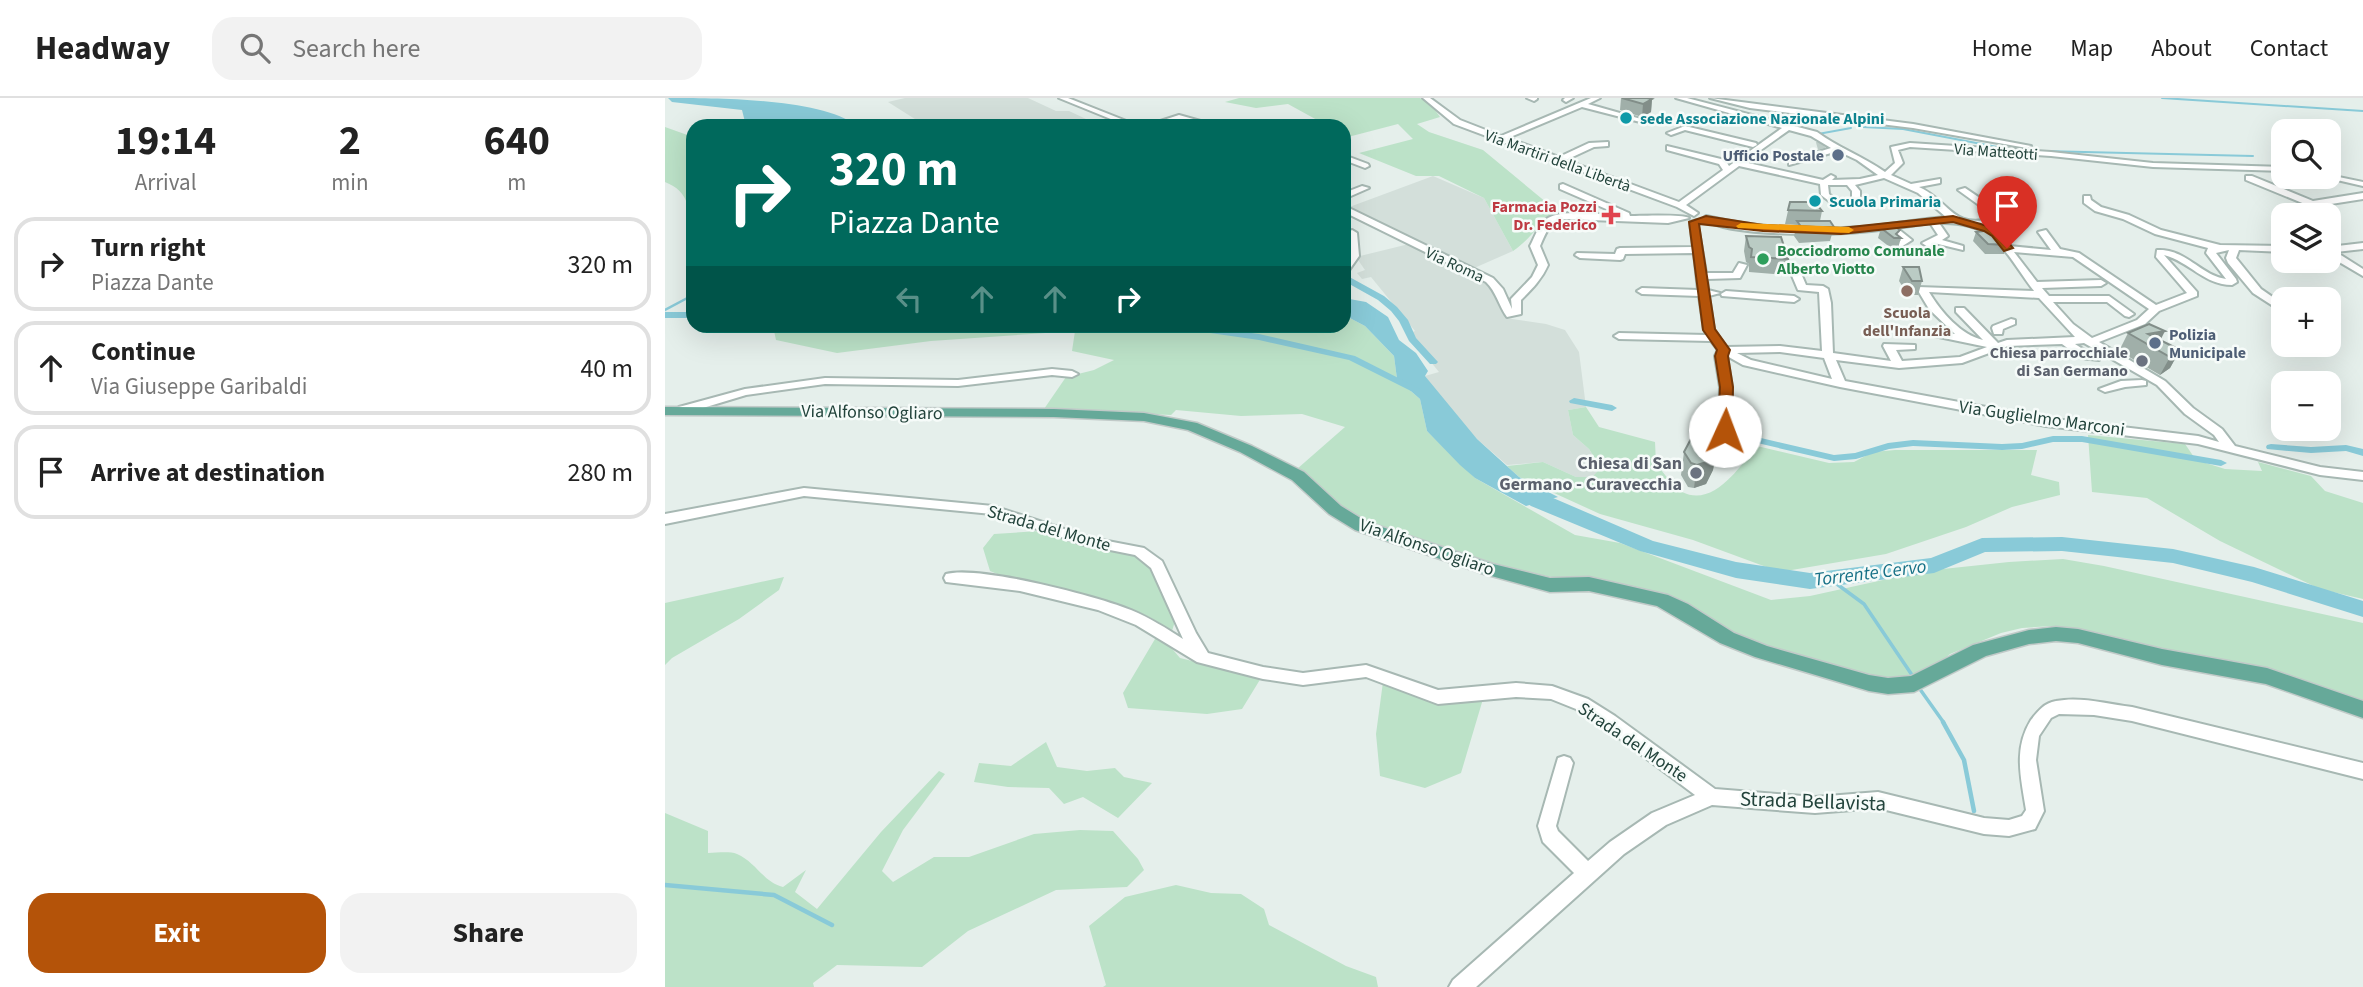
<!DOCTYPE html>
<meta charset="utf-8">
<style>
body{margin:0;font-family:"Source Sans 3",sans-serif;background:#f2f2f2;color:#222;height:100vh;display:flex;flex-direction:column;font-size:26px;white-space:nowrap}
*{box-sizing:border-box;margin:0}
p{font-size:23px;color:#767676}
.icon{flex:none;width:38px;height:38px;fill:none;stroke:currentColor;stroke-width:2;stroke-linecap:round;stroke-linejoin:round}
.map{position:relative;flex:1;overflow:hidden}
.drawer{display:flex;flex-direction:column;background:#fff;width:665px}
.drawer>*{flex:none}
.banner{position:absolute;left:21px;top:21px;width:665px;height:214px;border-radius:21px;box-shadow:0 7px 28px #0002;background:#00695c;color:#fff;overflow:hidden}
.controls{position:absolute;left:1606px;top:21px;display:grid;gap:14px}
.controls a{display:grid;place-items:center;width:70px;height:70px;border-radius:14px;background:#fff;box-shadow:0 7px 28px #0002;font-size:35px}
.pin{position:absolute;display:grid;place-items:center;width:60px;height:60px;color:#fff;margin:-72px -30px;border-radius:50% 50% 50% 0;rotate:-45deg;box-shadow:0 0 7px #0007}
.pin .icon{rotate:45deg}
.me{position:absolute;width:77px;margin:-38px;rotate:2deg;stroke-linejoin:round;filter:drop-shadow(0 0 5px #0008)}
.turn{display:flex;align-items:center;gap:24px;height:147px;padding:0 28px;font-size:32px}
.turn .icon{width:91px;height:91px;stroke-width:2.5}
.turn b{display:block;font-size:49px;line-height:60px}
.lanes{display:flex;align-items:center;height:66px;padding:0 28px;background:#0003;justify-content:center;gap:35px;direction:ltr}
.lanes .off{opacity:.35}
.eta{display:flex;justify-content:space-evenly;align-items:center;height:119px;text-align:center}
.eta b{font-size:42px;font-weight:700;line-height:49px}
.action{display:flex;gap:14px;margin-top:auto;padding:14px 28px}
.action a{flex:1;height:80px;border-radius:21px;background:#b45309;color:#fff;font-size:28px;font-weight:700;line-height:80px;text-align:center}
.action a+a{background:#f2f2f2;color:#222}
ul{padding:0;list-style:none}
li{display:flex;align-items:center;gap:21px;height:94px;margin:0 14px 10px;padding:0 14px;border:4px solid #e0e0e0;border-radius:21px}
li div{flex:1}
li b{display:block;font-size:26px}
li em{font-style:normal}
header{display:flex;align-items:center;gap:42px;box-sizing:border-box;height:98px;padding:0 35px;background:#fff;border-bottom:2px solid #e0e0e0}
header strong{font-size:33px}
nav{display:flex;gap:38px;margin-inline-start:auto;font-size:24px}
.search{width:490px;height:63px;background:#f2f2f2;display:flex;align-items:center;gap:18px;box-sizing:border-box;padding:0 24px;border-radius:21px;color:#767676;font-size:26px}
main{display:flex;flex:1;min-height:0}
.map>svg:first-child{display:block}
.built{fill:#d3dfda}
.green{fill:#bce2c8}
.water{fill:#89cad8}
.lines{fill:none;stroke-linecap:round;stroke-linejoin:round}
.stream-far3{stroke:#89cad8;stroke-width:2}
.stream-far2{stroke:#89cad8;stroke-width:2.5}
.stream-far1{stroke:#89cad8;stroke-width:3.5}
.stream{stroke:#89cad8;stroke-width:4.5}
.canal{fill:#89cad8;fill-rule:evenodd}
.river{fill:#89cad8;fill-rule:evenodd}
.minor-tunnel{stroke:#becdc8;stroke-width:8;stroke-dasharray:8 3.5;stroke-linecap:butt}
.minor-casing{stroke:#a7b8b3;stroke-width:4}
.major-casing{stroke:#c1cac8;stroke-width:3}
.minor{fill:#fff;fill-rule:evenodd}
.major{fill:#66a999;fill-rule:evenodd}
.wall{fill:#a0afa9}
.shaded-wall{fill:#828e89}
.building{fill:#bacbc4;stroke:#828e89;stroke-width:2}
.route{fill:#b45309;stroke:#753606;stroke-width:2}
.slow{fill:#f59e0b}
.culture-dot{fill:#0f9aa8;stroke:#f6fbf9;stroke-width:2.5}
.service-dot{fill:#5c6f8a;stroke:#f6fbf9;stroke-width:2.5}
.health-dot{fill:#e0444e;stroke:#f6fbf9;stroke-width:2.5}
.leisure-dot{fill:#2e9e5b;stroke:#f6fbf9;stroke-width:2.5}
.education-dot{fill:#8d6e63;stroke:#f6fbf9;stroke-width:2.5}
.worship-dot{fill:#6b7280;stroke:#f6fbf9;stroke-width:2.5}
.labels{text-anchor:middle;stroke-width:5;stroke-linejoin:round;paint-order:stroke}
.far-culture-label{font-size:16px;font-weight:bold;fill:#0d838f;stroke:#f6fbf9;text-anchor:start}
.far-street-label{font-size:16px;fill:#22433b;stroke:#f6fbf9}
.far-service-label{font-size:16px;font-weight:bold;fill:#4e5e75;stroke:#f6fbf9;text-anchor:end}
.far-health-label{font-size:16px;font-weight:bold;fill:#be3a42;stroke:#f6fbf9;text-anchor:end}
.far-leisure-label{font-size:16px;font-weight:bold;fill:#27864d;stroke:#f6fbf9;text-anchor:start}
.far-education-label{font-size:16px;font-weight:bold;fill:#785e54;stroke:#f6fbf9}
.far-worship-label{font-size:16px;font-weight:bold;fill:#5b616d;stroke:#f6fbf9;text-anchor:end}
.street-label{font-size:18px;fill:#22433b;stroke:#f6fbf9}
.worship-label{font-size:18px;font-weight:bold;fill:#5b616d;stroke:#f6fbf9;text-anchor:end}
.water-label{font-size:19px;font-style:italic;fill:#167086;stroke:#f6fbf9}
.near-street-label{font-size:21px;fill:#22433b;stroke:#f6fbf9}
</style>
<header>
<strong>Headway</strong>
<div class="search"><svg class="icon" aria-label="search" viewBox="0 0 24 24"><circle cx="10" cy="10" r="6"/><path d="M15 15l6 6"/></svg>Search here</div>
<nav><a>Home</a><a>Map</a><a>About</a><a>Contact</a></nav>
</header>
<main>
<section class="drawer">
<div class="eta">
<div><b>19:14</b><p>Arrival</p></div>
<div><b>2</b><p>min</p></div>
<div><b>640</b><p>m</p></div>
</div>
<ul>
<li><svg class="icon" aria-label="right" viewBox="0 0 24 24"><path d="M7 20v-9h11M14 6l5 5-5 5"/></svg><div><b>Turn right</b><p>Piazza Dante</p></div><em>320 m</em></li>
<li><svg class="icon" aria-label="ahead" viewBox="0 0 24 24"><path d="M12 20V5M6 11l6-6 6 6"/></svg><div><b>Continue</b><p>Via Giuseppe Garibaldi</p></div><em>40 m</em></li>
<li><svg class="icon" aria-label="arrive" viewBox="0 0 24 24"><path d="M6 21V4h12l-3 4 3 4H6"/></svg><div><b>Arrive at destination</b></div><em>280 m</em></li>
</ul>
<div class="action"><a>Exit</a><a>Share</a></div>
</section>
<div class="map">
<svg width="1698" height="889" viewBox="0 0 1698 889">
<rect width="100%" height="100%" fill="#e5efeb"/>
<path class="built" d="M240,0H363L391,13H404L436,28H261L223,4Z
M768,78L819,100L848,153L807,171L825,184L840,220L881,226L900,232L914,254L921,309L903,312L908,337L924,351L936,371L927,379H911L878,364L842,367L812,341L780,306L760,278L774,274L743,236L750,233L706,179L697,181L692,175L700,172L691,159L744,146L679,111Z"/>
<path class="green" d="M574,0H755L765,5L775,19L752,26L764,34L818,52L893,114C874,124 866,141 848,153L819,100L774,78H751L694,55L748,41L733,26L683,39L679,37V28H663L623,6L591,10L560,4Z
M0,29L28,39V111L23,108C19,95 12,89 0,84Z
M679,217L700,228L729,258L732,281L755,301L762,333L810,380L910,437L955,445L1106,502L1145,498L1259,473L1344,464L1398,461L1439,468L1698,525V604L1627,578L1386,528L1357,530L1336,535L1285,556L1260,578L1220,585L1100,549L1067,536L1023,507L828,467L702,424L677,409L632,371L680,329L637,316L576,318L511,312L506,317L379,311L401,279L429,272L449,262L407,253L410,233L266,243L172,255L111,242L108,228H679Z
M921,309L934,329L990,344L991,365C998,374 1008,389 1017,394C1049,410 1075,368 1092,348L1164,365L1189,364L1208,354L1230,352H1372L1366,377L1394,384L1395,397L1347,409L1301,429L1221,456L1115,474L1028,442L935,416L854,379L842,368L878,364L911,379H927L936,370L924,351L908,337L903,312Z
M1423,337L1520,346L1531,362L1560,371L1597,373L1593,364L1646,378L1660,393L1698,405V501L1655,491L1555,443L1482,400L1427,394Z
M374,433L468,455L488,469L511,520L503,546L515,560L596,580L577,611L542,616L463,610L458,595L490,541L495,525C462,505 425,497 387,489C365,484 346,483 325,473L318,450L329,436Z
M119,479L114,492L74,521L7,560L0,567V505Z
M718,584L818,601L796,675L760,690L715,678L711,636Z
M381,644L392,669L422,673L450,670L459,679L487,685L453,720L418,699L399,706L384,690L343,689L309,684L314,665L346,668Z
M274,673L280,676L238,732L217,773L228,784L269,759H304L369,736L415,732L448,733L473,761L479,772L462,789L391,792L303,833L257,869L172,867L148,885L149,889H0V715L43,733V755C52,755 64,753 72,756C91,764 98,784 118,789L141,772L130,794L152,811L216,734Z
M511,787L546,795L576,796L599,811L604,827L681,868L711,879L713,889H438L441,887L424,828L460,799Z"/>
<path class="water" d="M3,0C51,0 157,0 192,28H81L77,12L7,4Z
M679,200L701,204L723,219L734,242L751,255L763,273L760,278L812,341L854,379L893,399L861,408L810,380L795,367L762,333L755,301L732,281L729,258L700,228L679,217Z"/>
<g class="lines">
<path class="stream-far3" d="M1497,0L1698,13
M1198,29L1238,31L1348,52
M1153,36L1186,30
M1377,53L1588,58"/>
<path class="stream-far2" d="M0,212L28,197"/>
<path class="stream-far1" d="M1165,481L1199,506L1249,580
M1252,587L1279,625"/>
<path class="stream" d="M1278,624L1299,662L1309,713
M0,787L109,797L167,827"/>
<path class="canal" d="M679,176L719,198L732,209L743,222L751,240L773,264L771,266H765L744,243L734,223L726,213L713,202L679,183Z
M0,214H28V220H0Z
M512,228H533L594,236L690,258L755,291L754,293H746L684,262L594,242L517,231Z
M909,300L947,307L952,310L947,313L905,305L904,303Z
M1062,332L1169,357L1190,355L1223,345L1248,342L1337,346L1357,345L1388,338H1417L1556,362L1562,365L1556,368L1417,344H1388L1357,351L1337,352L1248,348L1224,351L1191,361L1169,363L1058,337L1057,335L1058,333Z
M1606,346L1646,349L1681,347L1698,351V358L1681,353L1646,355L1602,351L1601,349L1602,347Z"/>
<path class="river" d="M851,384L988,443L1071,464L1145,475L1266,460L1317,440L1397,439L1508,451L1589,469L1698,503V519L1587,484L1508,465L1397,453L1320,454L1269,475L1145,491L1071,480L975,453L866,408L841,390L844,386Z"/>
<path class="minor-tunnel" d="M1152,48L1159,46"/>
<defs>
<path id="minor" d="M394,0H403L474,28H463Z
M758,0H765L795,22L836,38L926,0H935L923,6L983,23L979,25L917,9L843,40L894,59L924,45L943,44V48L929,49L901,62L1014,104L1058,72L1054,66L1002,52V48L1060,62L1064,68L1117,30L1011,0H1022L1152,34C1174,50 1197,58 1220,74L1230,65L1226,49L1245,45L1386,54L1488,65L1619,69V73L1488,69L1386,58L1245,49L1233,52L1238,65L1226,77L1246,86L1275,81V85L1254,89C1285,103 1287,132 1328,120L1329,118L1293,92L1300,90L1337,115L1335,124L1322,128L1334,134L1344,148L1386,152L1373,134L1381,132L1395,151L1414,155L1491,207L1522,195L1491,159L1492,152C1520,150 1535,177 1561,181L1541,155L1543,150L1490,136L1458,121L1430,113L1419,105V98H1425L1426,102L1436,109L1464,117L1496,132L1555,147L1619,148V154L1574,152L1571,160L1596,191L1619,207V215L1588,195L1563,165L1561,160L1564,152L1551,155L1571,181L1572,184L1567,187C1539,187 1525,164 1499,157L1532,194V198L1494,213L1480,226L1434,244L1500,283L1528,310L1557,331L1570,348L1655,369L1698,374V382L1655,377L1533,346L1381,328L1175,289L1078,267L1062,258L1067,289L1066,333L1060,337L1056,336L1054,333L1055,289L1050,258L1053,252L1046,243L954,241L949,238L954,235L1042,237L1039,232L1034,198L977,196L972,193L977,190L1033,192L1029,155L960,156L958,161L955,162L915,160L910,157L912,155L950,156L952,151L955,150L1028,149L1025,124L1032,122L1041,175H1068L1074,165L1082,167L1075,180L1042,181L1043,192L1055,195L1044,198L1049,232L1061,249L1115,248L1157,253L1154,194L1133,192L1125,173L1130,170L1135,173L1141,187L1158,188L1163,191L1166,205L1168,255L1226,263L1218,248L1219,246L1250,247V251L1231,252L1237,263L1295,259L1322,249L1269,238L1268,236L1273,233L1290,236L1264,211L1252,191L1253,189L1369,193C1339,154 1331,123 1274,125L1283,138L1277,142L1298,148V152L1269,145L1274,150L1269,153L1257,145L1273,137L1265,125L1232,130L1247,142L1236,149L1231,146L1236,142L1222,131C1182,137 1070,141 1037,121L1041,118C1092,130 1144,133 1196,129C1225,127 1253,121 1281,119L1253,95L1219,80L1190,87L1195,93V106H1168L1156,97L1155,86L1074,68L1021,107L1033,115L1029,118L1012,109L789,26ZM1124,32L1146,38L1166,50L1124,63V67L1173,53L1192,62L1213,77L1195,81L1167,82L1170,79L1166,77L1158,82L1079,64ZM1163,87H1182L1187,93V101H1170L1164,96ZM1349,154L1408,159L1484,211L1472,222L1427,240L1408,226L1388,204H1442L1460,218L1464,219L1469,216L1444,198H1384L1377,190L1436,188L1441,185L1436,182L1372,184ZM1264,194L1374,200L1410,239L1342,242L1333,245L1299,210H1291V214L1318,242C1296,237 1276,214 1264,194ZM1419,245L1492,287L1520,316L1549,337L1554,344L1533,338L1381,320L1180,283L1171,262L1234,270L1297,265L1343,248L1397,246L1416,260L1434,262V258L1424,255L1410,246ZM1115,254L1159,260L1167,281L1086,262L1072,255Z
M862,0H872V1L869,3Z
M900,0H908L901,4L898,2Z
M1045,0L1248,26L1366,48L1362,50L1248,30L1085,10Z
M514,17L539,24C529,28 525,24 516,22C506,20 492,28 480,28Z
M1020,28L1091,45L1092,47L1088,49L1020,32L1006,37L1002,35Z
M679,57L703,66L704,68L700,70L679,62Z
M1664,77L1698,84V88L1659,79H1664Z
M1581,78H1587L1648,103L1698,95V101L1647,109L1581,82Z
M898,86L964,115L965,118C977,118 1017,116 1024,120L1003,125L900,121C884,125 881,134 875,148L883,167C877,181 867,191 856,202V216L842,219C834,208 831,193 821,184L679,114V108L682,109L828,180L838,191L847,211L846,201L867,179L873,167L865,148C870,139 874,125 883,120C899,111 936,117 955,117L895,91V87Z
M697,88L704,90L679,101V95Z
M687,132L692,135L694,158L682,175L679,176V166L684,158L682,135Z
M1698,145V151L1671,154L1698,171V178L1664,158V149Z
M1061,193L1129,198L1134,201L1129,204L1057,198L1056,196Z
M1346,221L1350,222V226L1338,231L1337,236H1329L1327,230L1328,228Z
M387,271L407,273L413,276L407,279L387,277L293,288L160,286L81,297L18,316L12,312L14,309L80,291L160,280L293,282Z
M1477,282L1481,283V287L1460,289L1440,294L1434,291L1456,283Z
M139,390L328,408L427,440L479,450L497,463L531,535L543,555L598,569L638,575L701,567L773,592L851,585L887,588L923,601L950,618L1050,691L1150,699L1213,694L1319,720L1344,722L1357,718L1361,712C1356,680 1348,651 1366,622C1373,613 1379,605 1391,603C1415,598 1443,606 1467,609L1698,665V681L1467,623L1429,617L1394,616L1386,620L1374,638L1371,662L1379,713L1370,731L1344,738L1319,736L1213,710L1150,715L1047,707L1001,727L959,756L811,889H784L788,882L909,775L878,744L873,728L893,660L899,658L905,660L908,665L891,728L893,733L923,763L945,744L987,715L1030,697L938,628L911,611L886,601L851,599L773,606L701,579L638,587L598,581L532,564L471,527L433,512L355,493L281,484L279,480L281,476C313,467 432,498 466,512C485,520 501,530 518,541L486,470L470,457L420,447L327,416L139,398L0,426V416Z"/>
<path id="major" d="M0,309L389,311L479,315L532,325L587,348L639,374L676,408L702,424L828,466L885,480L924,479L1003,497L1023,506L1069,535L1102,548L1204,577L1223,580L1246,578L1308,547L1364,532L1391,529L1413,531L1497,551L1602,570L1698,603V620L1601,586L1497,567L1413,545L1391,543L1364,546L1321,558L1249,594L1223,596L1204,593L1090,559L1055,545L992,508L924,493L885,494L819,476L690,432L664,416L627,382L575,354L523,332L479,323L389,319L0,317Z"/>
</defs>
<use href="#minor" class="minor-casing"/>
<use href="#major" class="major-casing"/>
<use href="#minor" class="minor"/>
<use href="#major" class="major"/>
</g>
<path class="wall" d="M956,0L987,1L986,14L977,19L955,12Z
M1125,104L1157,113L1155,123L1169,129L1165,143L1134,145L1129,138L1132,127L1120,126Z
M1216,130L1236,140L1233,150H1226L1213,140Z
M1311,134L1343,147L1339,156H1320L1308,143Z
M1081,138L1123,161L1120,177L1084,174V166L1081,164L1079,153Z
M1238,169L1257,183L1253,197H1243L1234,183Z
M1463,235L1495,242L1515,252L1505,270L1495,277L1454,253Z
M1049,348L1052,349L1048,372L1041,386L1029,390L1023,389L1016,377L1019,354Z"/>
<path class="shaded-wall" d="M987,1L986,14L977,19L978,6Z
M1500,233L1491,251L1483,236Z
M1515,252L1505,270L1495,277L1505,259Z
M1050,344L1047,359L1052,349L1048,372L1041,386L1029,390L1032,367Z"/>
<path class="building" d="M957,0H982L987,1L978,6Z
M1125,104H1150L1157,113L1123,112Z
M1132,123H1165L1169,129L1137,130Z
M1229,128L1235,132L1231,136L1236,140H1229L1216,130Z
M1327,132L1343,147L1323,146L1311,134Z
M1081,138L1116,139L1123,161L1086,159L1087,151L1084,149Z
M1238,169H1254L1257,183H1247Z
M1484,226L1500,233L1483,236L1515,252L1505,259L1463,235Z
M1027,339L1050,344L1047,347L1052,349L1045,363L1032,367L1026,365L1019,354Z"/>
<path class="route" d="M1041,118L1098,127L1176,130L1288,118L1326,129L1335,134L1348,150L1339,153L1327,138L1319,133L1288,124L1176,136L1098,133L1034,126L1050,231L1065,252L1063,258L1068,289L1067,333L1060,337L1053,333L1055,289L1050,258L1052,252L1038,232L1024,124Z"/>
<path class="slow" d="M1076,125L1184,129L1189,132L1184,135L1073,130L1071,128Z"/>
<g class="culture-dot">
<circle cx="961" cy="20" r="7"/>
<circle cx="1150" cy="103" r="7"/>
</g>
<g class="service-dot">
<circle cx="1173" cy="57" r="7"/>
<circle cx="1490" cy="245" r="7"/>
</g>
<path class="health-dot" d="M942.5 106.5h7v7h7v7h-7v7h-7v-7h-7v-7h7z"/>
<circle class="leisure-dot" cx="1098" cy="161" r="7"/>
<circle class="education-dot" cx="1242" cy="193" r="7"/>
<g class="worship-dot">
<circle cx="1477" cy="263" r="7"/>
<circle cx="1031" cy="375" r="7"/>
</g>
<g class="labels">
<g class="far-culture-label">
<text x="975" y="26">sede Associazione Nazionale Alpini</text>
<text x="1164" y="109">Scuola Primaria</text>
</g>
<g class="far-street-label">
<text transform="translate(1331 53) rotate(4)" y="6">Via Matteotti</text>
<text transform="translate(893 62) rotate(20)" y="6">Via Martiri della Libertà</text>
<text transform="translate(790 166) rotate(25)" y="6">Via Roma</text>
</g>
<g class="far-service-label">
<text x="1159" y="63">Ufficio Postale</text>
<text x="1504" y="242" text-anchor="start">Polizia<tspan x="1504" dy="18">Municipale</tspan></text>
</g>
<g class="far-health-label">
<text x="932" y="114">Farmacia Pozzi<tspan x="932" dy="18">Dr. Federico</tspan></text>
</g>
<g class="far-leisure-label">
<text x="1112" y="158">Bocciodromo Comunale<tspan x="1112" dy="18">Alberto Viotto</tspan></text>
</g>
<g class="far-education-label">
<text x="1242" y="220">Scuola<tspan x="1242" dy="18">dell'Infanzia</tspan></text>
</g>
<g class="far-worship-label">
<text x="1463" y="260">Chiesa parrocchiale<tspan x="1463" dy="18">di San Germano</tspan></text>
</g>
<g class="street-label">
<text transform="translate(207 314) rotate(1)" y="6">Via Alfonso Ogliaro</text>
<text transform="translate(1377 320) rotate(8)" y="6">Via Guglielmo Marconi</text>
<text transform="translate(384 430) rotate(16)" y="6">Strada del Monte</text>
<text transform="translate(762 449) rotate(19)" y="6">Via Alfonso Ogliaro</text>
<text transform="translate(968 644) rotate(34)" y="6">Strada del Monte</text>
</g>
<g class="worship-label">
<text x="1017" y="371">Chiesa di San<tspan x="1017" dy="21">Germano - Curavecchia</tspan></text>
</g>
<g class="water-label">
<text transform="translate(1205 474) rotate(-7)" y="7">Torrente Cervo</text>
</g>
<g class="near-street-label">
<text transform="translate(1148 703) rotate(2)" y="7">Strada Bellavista</text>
</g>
</g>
</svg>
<div class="controls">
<a><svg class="icon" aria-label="search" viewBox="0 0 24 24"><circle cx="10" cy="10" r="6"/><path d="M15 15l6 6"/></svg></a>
<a><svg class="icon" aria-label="layers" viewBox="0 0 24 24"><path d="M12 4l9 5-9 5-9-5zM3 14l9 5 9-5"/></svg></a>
<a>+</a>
<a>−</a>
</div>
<div class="pin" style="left:1342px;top:150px;background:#d93025"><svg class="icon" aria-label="arrive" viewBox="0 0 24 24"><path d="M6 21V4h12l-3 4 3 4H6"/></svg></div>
<svg class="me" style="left:1060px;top:333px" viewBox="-20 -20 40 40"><circle r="19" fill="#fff"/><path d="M0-13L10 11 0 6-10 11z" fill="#b45309"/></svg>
<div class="banner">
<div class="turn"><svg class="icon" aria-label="right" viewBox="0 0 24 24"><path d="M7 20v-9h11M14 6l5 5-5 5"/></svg><div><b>320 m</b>Piazza Dante</div></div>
<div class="lanes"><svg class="icon off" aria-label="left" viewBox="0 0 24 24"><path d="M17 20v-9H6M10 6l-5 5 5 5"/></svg><svg class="icon off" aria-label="ahead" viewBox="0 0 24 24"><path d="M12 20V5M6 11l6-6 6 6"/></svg><svg class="icon off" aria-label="ahead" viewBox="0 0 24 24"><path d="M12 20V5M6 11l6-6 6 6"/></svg><svg class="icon" aria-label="right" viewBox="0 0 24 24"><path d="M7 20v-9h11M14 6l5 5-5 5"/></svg></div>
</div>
</div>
</main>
